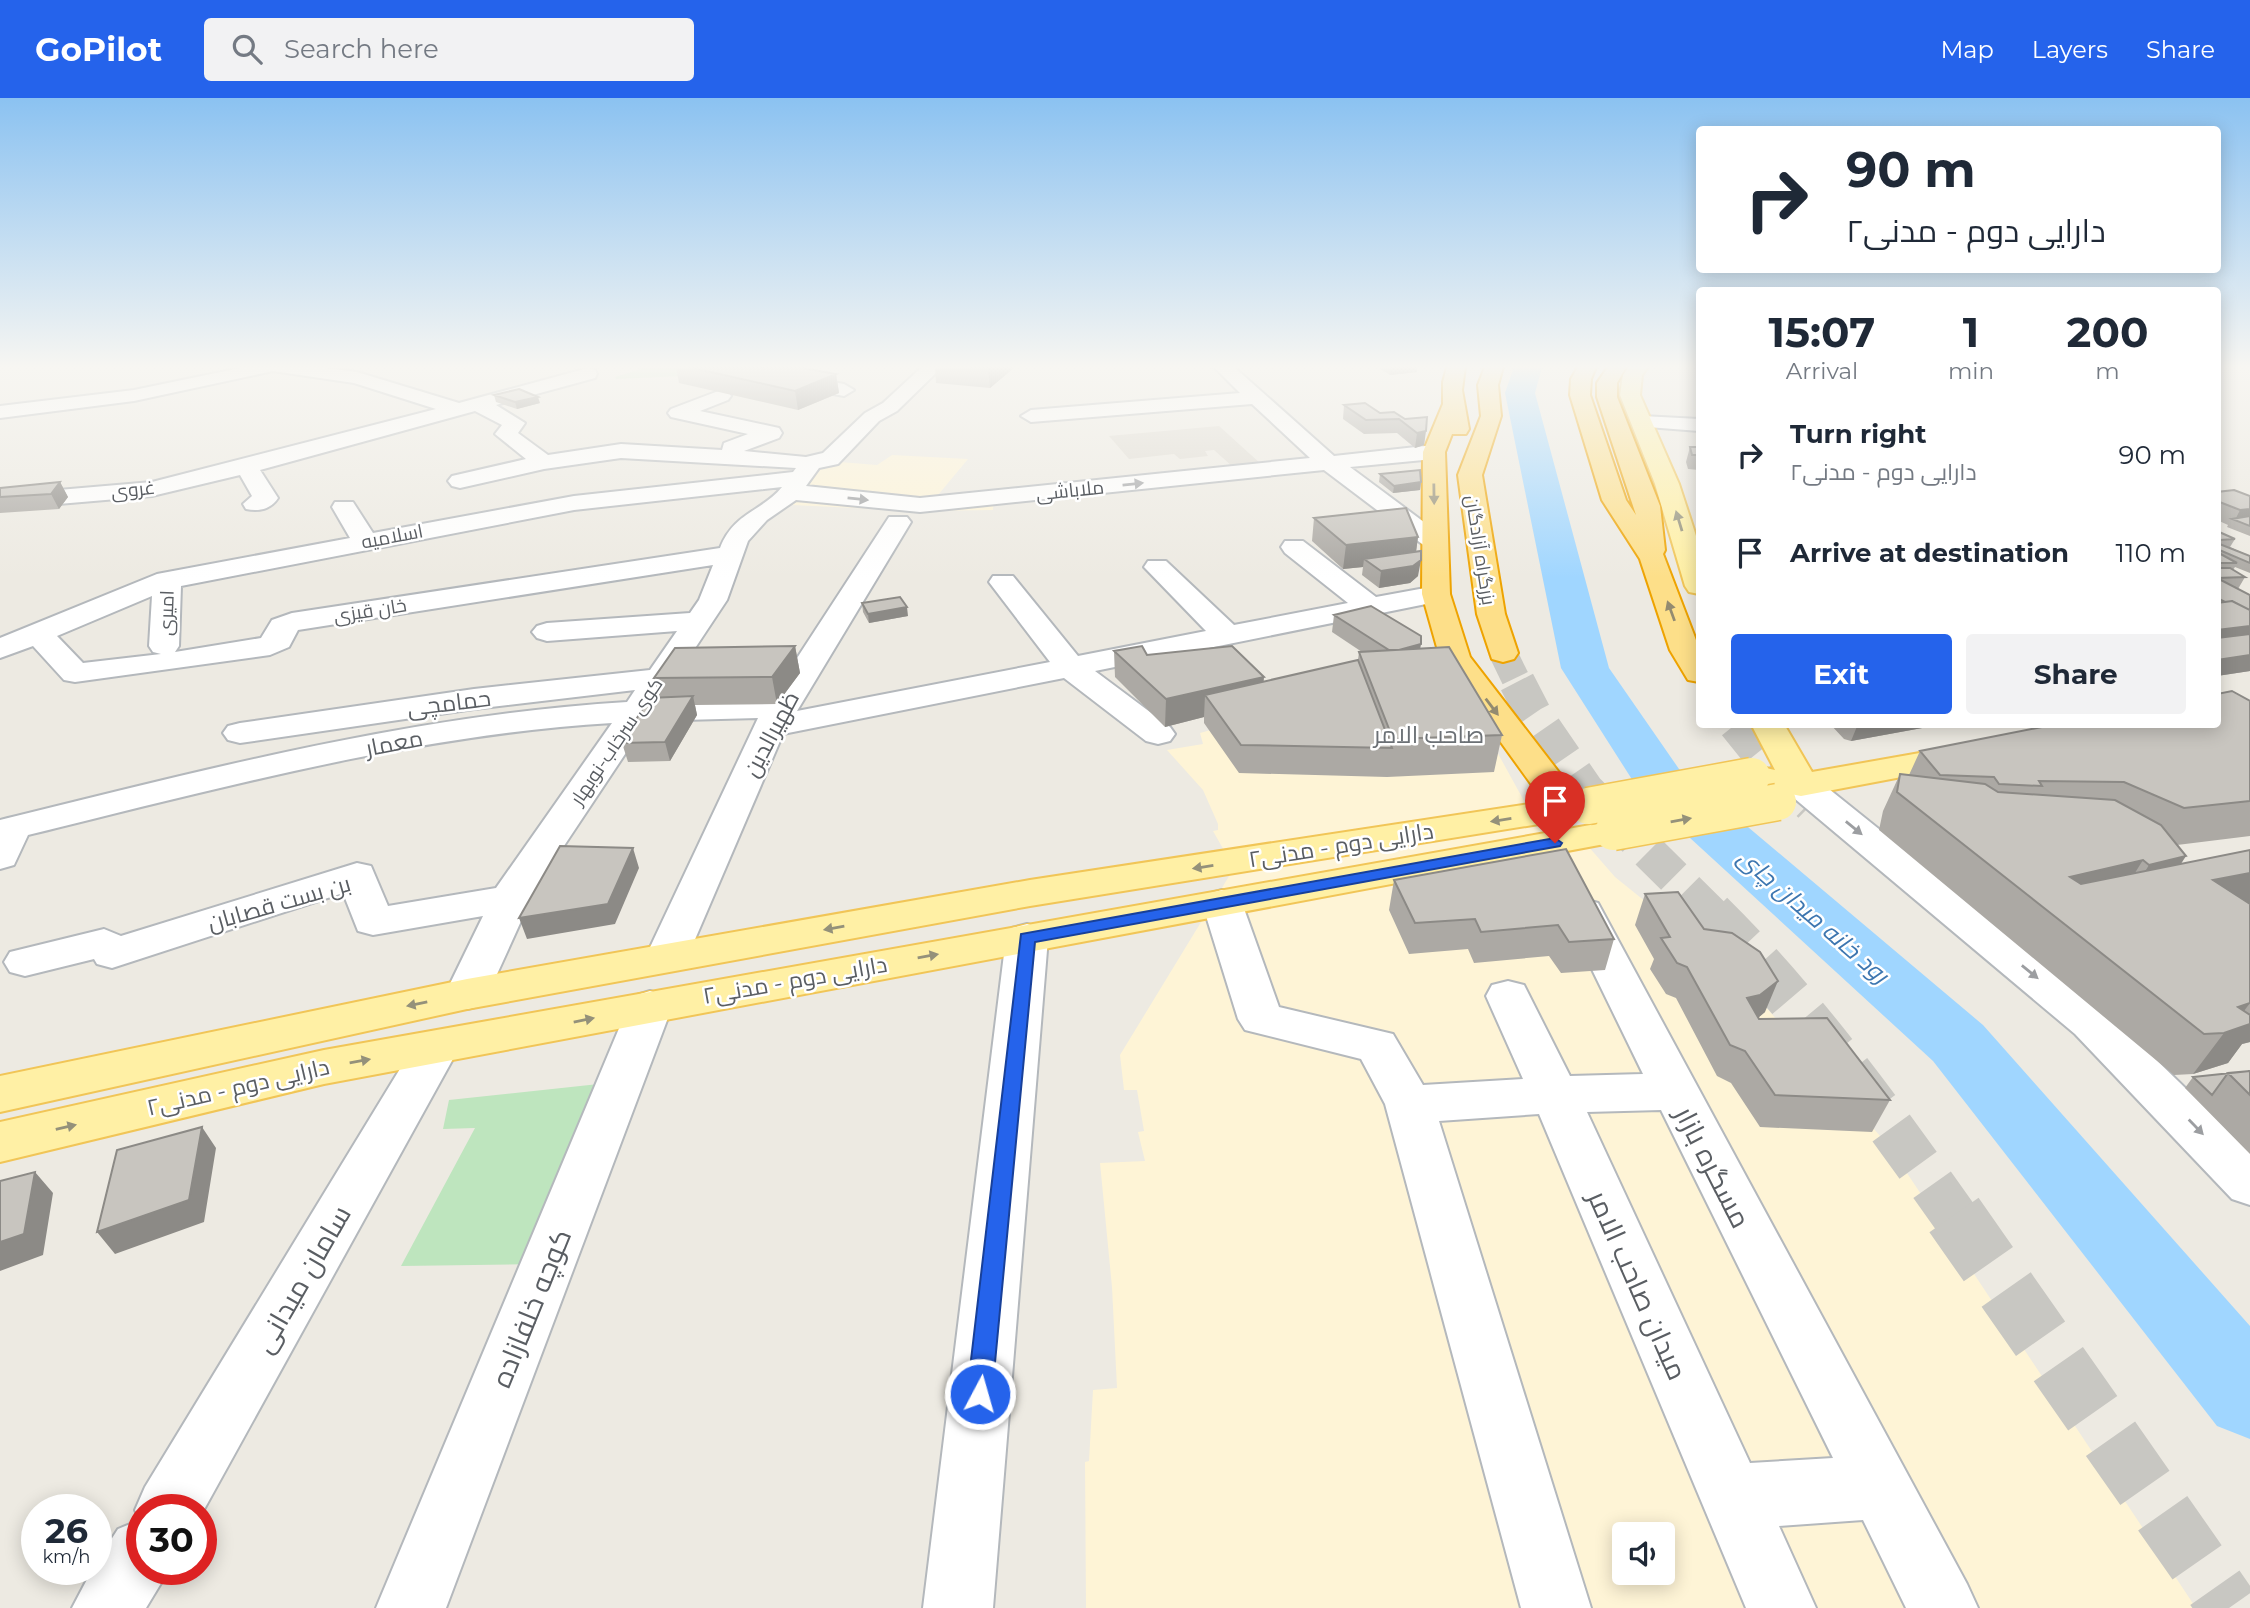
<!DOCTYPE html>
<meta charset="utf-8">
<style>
body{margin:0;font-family:Montserrat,Cairo,sans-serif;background:#f2f2f3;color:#1f2937;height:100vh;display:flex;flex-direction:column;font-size:26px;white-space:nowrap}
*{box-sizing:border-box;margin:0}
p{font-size:23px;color:#747a83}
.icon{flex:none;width:38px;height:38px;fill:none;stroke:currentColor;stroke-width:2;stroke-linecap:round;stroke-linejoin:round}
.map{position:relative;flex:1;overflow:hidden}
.details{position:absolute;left:1696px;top:189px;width:525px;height:441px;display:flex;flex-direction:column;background:#fff;border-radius:7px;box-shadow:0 4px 18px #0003}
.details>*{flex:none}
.top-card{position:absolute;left:1696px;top:28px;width:525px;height:147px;border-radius:7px;box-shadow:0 4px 18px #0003;background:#fff;color:#1f2937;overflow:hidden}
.controls{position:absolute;left:1612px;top:1424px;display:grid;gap:14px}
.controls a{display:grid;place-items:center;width:63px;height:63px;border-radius:7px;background:#fff;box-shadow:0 4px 18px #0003;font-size:35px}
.speed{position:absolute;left:21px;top:1396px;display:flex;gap:14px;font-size:35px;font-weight:700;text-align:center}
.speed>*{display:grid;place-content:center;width:91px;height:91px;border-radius:50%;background:#fff;box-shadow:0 4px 18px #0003;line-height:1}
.speed small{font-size:18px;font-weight:400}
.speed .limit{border:10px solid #d22;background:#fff;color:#111}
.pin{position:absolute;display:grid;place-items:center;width:60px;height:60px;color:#fff;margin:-72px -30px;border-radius:50% 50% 50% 0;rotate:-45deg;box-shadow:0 0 7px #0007}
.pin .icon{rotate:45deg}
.me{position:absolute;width:77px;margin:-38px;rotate:6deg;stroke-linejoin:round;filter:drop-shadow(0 0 5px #0008)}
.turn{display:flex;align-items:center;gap:24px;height:147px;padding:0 35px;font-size:32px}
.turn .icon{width:91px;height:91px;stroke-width:2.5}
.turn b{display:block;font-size:49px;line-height:60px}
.eta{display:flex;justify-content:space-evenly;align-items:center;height:119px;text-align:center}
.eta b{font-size:42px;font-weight:700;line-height:49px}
.primary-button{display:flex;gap:14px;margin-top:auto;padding:14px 35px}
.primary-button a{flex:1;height:80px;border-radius:7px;background:#2563eb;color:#fff;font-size:28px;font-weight:700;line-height:80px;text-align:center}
.primary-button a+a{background:#f2f2f3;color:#1f2937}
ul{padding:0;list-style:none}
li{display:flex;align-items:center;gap:21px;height:98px;padding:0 35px}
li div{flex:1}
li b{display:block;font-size:26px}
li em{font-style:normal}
header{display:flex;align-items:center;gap:42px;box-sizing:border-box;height:98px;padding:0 35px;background:#2563eb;color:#fff}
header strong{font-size:33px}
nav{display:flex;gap:38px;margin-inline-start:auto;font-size:24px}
.search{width:490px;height:63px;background:#f2f2f3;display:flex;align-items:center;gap:18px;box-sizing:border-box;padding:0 24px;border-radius:7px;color:#747a83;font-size:26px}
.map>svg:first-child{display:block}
.commercial{fill:#fef4d6;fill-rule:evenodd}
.education{fill:#ddd9d0}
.green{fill:#bee5be}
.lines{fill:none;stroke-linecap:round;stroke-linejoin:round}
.river{fill:#a0d6ff;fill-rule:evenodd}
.highway-tunnel-far3{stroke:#c8c7c2;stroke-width:28;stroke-dasharray:28 14;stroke-linecap:butt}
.highway-tunnel-far2{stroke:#c8c7c2;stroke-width:36;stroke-dasharray:36 18;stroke-linecap:butt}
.highway-tunnel-far1{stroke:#c8c7c2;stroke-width:46;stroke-dasharray:46 24;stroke-linecap:butt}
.highway-tunnel{stroke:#c8c7c2;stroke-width:60;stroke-dasharray:60 31;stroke-linecap:butt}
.minor-casing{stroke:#b4b8bc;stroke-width:4}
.major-casing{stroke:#f1c557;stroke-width:4}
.highway-casing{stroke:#eea301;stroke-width:4}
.minor{fill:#fff;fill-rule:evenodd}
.major{fill:#fff0a5;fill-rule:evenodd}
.highway{fill:#fddf89;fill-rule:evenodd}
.major-bridge-casing{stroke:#f1c557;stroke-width:39;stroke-linecap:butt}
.major-bridge{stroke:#fff0a5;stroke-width:36}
.wall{fill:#aca9a4}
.shaded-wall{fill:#8c8a86}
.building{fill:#c8c5bf;stroke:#8c8a86;stroke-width:2}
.oneway{fill:#9c9ea1}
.oneway2{fill:#938b70}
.oneway3{fill:#94917a}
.route{fill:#2563eb;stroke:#184099;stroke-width:2}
.labels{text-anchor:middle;stroke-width:5;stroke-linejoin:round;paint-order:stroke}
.far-street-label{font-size:19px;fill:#5a5e63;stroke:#fff}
.street-label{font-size:23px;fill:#5a5e63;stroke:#fff}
.neighbourhood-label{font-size:24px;fill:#6b7075;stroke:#fff}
.water-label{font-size:24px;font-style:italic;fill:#3d76b0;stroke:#fff}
.near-street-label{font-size:28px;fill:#5a5e63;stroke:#fff}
</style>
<header>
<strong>GoPilot</strong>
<div class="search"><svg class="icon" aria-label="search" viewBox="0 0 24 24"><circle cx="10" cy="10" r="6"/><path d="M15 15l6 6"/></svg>Search here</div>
<nav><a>Map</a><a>Layers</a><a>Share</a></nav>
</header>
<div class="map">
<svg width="2250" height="1510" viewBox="0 0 2250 1510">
<rect width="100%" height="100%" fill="#edeae2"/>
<path class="commercial" d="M892,357L968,361L938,397L994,395L993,412L917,413L792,407L827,363L877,367Z
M1448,565L1528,710L1554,709L1615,779L1739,879L1889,1048L2196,1510H1086L1085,1364L1089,1363L1093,1292L1117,1290L1112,1189L1100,1065L1145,1063L1138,1034L1144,1033L1137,992H1124L1120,957L1234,770L1213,733L1218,732V726L1203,692L1167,652L1203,646L1200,635ZM1624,1437H1662V1475H1624Z"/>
<path class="education" d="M1219,328L1261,366L1233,369L1214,352L1205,353L1208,358L1180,361L1174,356L1129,361L1109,338Z"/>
<path class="green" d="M634,269H711L683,278L616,281L615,279L641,271Z
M608,985L540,1166L401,1168L475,1030L443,1031L449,1002Z"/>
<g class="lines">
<path class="river" d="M1514,269H1542L1535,295L1609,570L1679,671L1983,927L2250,1228V1341L2217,1328L1933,963L1641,695L1633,683L1561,570L1505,295Z"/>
<path class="highway-tunnel-far3" d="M1503,555L1518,586"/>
<path class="highway-tunnel-far2" d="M1517,584L1533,615L1586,692L1713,818
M1736,626L1765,662L1811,707"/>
<path class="highway-tunnel-far1" d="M1711,816C1804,908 1880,1013 1955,1119"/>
<path class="highway-tunnel" d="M1954,1117L2229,1510"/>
<defs>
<path id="minor" d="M245,269H318L357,274L459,305L588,270L595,272L597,276L595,280L496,307L525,325L518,335L548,357L621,346L722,352L724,345L748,336L671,319L668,315L671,311L721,292L728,294L731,298L728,302L700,313L779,330L782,335L779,340L744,353L806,359L823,355L865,315L883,305L922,269H942L897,313L879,323L838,366L819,370L806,388L920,400L1310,360L1252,306L1031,324L1021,318L1031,312L1240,295L1214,269H1234L1334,358L1434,347L1445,354L1434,361L1350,369L1444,439L1448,444L1444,449H1426L1324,372L920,414L796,402L767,422L748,443L727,502L660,603L771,600L889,419H907L911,424L797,613L1050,564L989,484L993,478H1013L1078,558L1206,533L1144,469L1148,463H1166L1234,527L1348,505L1285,455L1281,449L1285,443H1303L1376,499L1436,488L1446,490L1450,496L1446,502L1436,504L1095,573L1170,629L1175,636L1170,643L1158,646L1146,643L1064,580L783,636L687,860L681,870L666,874L651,870L645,860L758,620L647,623L536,790L483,907L467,911L451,907L445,896L483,818L373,837L358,833L343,795L112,870L97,866L94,861L25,878L10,874L4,864L10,854L104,831L121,838L357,765L371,768L388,808L496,790L612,625C414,637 220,690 28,737L14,767L0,771V722C206,671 414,617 627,604L635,592L474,611L240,645L228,642L223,635L228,628L240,625L474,591L650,572L677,533L547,543L537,540L532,534L537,528L547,525L690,515L699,502L713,467L298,532L289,549L270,557L75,584L64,582L33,548L0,560V540L157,476L350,440L332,409L335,404H353L373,435L574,398L793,374L796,370L621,360L544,371L460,390L452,388L448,383L452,378L526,361L495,336L502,327L475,313L260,372L278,400C271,411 259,414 246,411L243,406L252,398L240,377L152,398L0,411V397L152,384L436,311L354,285L273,273L134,303L0,320V308L134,292ZM782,389C763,413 734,414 720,450L292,515L272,522L261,540L175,554L179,548L181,488L574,412ZM152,498L149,548L153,554L161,556L83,565L57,538Z
M710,269H749L844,286L854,292L844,298L719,275Z
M1642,318L1699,321V333L1635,328L1632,324Z
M1801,676L1814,679L2107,914L2250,1053V1107L2232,1101L2075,936L1788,695L1783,687L1788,679Z
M1222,792L1236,796L1242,805L1279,909L1393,936L1423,987L1523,981L1486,898L1492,887L1508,883L1524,887L1570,978L1643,976L1564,814L1570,805L1584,801L1598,805L1967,1486L1978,1510H1906L1863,1422L1779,1428L1816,1510H1746L1539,1016L1439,1023L1591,1510H1521L1385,1006L1361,961L1245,932L1238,921L1202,805L1208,796ZM1661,1012L1833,1360L1750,1365L1587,1014Z
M1027,826L1042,830L1048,840L993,1510H923L1006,840L1012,830Z
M650,893L666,898L672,909L446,1510H376L628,909L634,898Z
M436,933L452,938L459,950L201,1417V1412H142V1472H169L146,1510H72L92,1472H96V1465L118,1431L140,1422L135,1412L145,1389L420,938Z"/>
<path id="major" d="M1629,269H1648L1642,277L1640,297L1679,386L1699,447V496L1689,494L1685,488L1655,386L1620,297L1623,277Z
M1751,626H1784L1812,674L1965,647L1977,650L1982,657L1977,664L1965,667L1801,698L1739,686L1734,678L1739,670L1752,667L1775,672Z
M1588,697L1601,700L1606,708L1601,716L1030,808L467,911L0,1014V978L467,881L1030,782Z
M1613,723L1626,726L1632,734L1626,742L324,986L0,1064V1024L324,952Z"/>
<path id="highway" d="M1447,269H1465L1462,292L1469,331L1466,336H1452L1445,354L1450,496L1470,559L1581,703L1586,711L1581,719L1568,722L1555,719L1440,560L1422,496L1423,354L1443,306V284Z
M1485,269H1503L1498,287L1501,318L1482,377L1505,516L1518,555L1514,561L1503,564L1492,561L1477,516L1458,377L1481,318L1478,287Z
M1578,269H1596L1591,281L1590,297L1626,402L1636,417L1597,299V285L1608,269H1626L1617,285V299L1660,408L1665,452L1663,456L1699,550V584L1688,582L1670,552L1640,461L1602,402L1570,297L1571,281Z"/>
</defs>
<use href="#minor" class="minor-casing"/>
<use href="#major" class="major-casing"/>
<use href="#highway" class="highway-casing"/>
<use href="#minor" class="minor"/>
<use href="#major" class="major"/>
<use href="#highway" class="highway"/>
<defs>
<path id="major-bridge" d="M1588,708L1752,678
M1613,734L1778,704"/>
</defs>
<use href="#major-bridge" class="major-bridge-casing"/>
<use href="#major-bridge" class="major-bridge"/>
</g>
<path class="wall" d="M676,269H798L836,276L839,295L798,312L679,285Z
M935,269H1015L990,290L936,285Z
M1377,269H1417V274L1390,277Z
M494,297L540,305L517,311L496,304Z
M1344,307L1405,321L1427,319L1424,347L1415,350L1397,335L1364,336L1343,321Z
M1690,349H1699V372L1688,371L1686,364Z
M1380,376L1421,384L1420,392L1393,395L1379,384Z
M60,384L68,399L59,411L0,415V390Z
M2217,394L2250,398V438L2227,429L2228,427L2217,422Z
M1314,420L1418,439L1416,453L1418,478L1410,485L1379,490L1362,477L1363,469L1343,471L1312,443Z
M2217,433L2235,441L2230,449L2250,458V475L2235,469L2233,472L2245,479L2238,491L2250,573L2217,578Z
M862,505L908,518L869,525L863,514Z
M1334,517L1420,550L1502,637L1494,674L1387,679L1239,675L1204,625V619L1165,629L1115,579L1114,553L1147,557L1264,584L1358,562L1359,554H1362L1332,534Z
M795,548L800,575L777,606L695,607L697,617L670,663L628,664L622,645L659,599L654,580Z
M2250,603V738L2177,747L2180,766L2250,752V944L2242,946L2228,965L2193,976L2174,977L1879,732L1883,713L1900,676L1909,677L1920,653Z
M1830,626H1944L1851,643L1844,641Z
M1394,782L1614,841L1605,872L1561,875L1549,858L1474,865L1468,851L1409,856L1389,812Z
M1645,796L1765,914L1758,920L1759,921L1890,1002L1872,1034L1760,1029L1731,985L1717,978L1676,900L1666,896L1650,871L1654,861L1635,827Z
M2250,973V1056L2185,990L2193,979Z"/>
<path class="shaded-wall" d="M991,269H1015L990,290L988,270Z
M1391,269H1417V274L1390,277Z
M836,276L839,295L798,312L795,293Z
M538,299L540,305L517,311L515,304Z
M1426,333L1424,347L1415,350L1417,335Z
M60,384L68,399L59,411L51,396Z
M1421,384L1420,392L1393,395L1394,388Z
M2250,411V426L2235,422L2240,412Z
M1418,439L1415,462L1364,461L1363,469L1343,471L1346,447Z
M1421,462L1418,478L1410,485L1379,490L1381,473Z
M907,509L908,518L869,525L868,516Z
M2250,528V552L2217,556V532Z
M1421,546L1418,564L1391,554Z
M795,548L800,575L777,606L772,579Z
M2250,557V573L2217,578V562Z
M1264,579L1262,606L1205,597L1204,619L1165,629L1166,601Z
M693,598L697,617L670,663L665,644Z
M1858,626H1944L1851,643Z
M633,750L639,770L615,826L527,841L519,820Z
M2186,758L2161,797L2125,806L2149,767Z
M2143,762L2118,802L2053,817L2070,779Z
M2250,775V809L2213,782Z
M1778,883L1765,914L1747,929V900Z
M2250,905L2229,933L2239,930L2250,915V944L2242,946L2228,965L2193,976L2224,935L2238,909Z
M202,1029L216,1050L204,1124L115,1156L97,1134Z
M35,1074L53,1095L43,1157L0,1173V1144Z"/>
<path class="building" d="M688,269H798L836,276L795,293Z
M968,269H991L988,270Z
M519,291L538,299L515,304L494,297Z
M1365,305L1380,315L1394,314L1405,321L1427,319L1426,333L1417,335L1399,321L1366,322L1344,307Z
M1690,349H1699V357H1692Z
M1420,372L1421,384L1394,388L1380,376Z
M60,384L51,396L0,399V390Z
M2234,392L2250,398V411L2240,412L2217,403V394Z
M1406,410L1418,439L1346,447L1314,420Z
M2250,418V428L2232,421Z
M2217,433L2235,441L2220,442L2217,441Z
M2217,445L2250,458V465L2217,451Z
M1421,453V462L1413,468L1381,473L1364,461Z
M2217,454L2237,465H2217Z
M2217,470H2230L2245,479L2217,480Z
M2217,480L2250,497V512L2232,503L2225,504L2217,500Z
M900,499L907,509L868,516L862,505Z
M2232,503L2250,512V528L2217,532V505Z
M1371,508L1421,538V546L1399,552H1389L1334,517Z
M2250,536V557L2217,562V540Z
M795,548L772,579L654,580L675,550Z
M1142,548L1147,557L1232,548L1264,579L1166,601L1114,553Z
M1449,549L1502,637L1393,641L1359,554Z
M1358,562L1392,650L1241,647L1205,597Z
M2232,593L2250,603V703L2184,710L2124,684L2039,683L2042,688L1999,686L1994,679L1940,677L1920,653L2057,626H2217V596Z
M693,598L665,644L622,645L649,600Z
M1900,676L1985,686L1998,694L2115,702L2161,727L2186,758L2149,767L2143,762L2070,779L2081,786L2250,752V775L2213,782L2250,806V905L2238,909L2250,917V926L2224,935L2204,936L1897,694Z
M560,748L633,750L608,806L519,820Z
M1566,751L1614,841L1569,844L1558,827L1481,834L1475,821L1415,825L1394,782Z
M1678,794L1704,831L1732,835L1760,854L1778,883L1760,897L1747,900L1759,921L1827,920L1890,1002L1775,997L1745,953L1730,947L1687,869L1677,865L1661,840L1670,839L1645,796Z
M2250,973V997L2228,975Z
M2250,973L2228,975L2212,997L2193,979Z
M202,1029L189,1102L97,1134L117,1052Z
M35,1074L24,1136L0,1144V1083Z"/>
<defs><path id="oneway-solid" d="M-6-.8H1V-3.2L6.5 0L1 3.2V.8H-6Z" transform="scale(1.75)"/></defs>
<g class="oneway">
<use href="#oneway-solid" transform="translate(1133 386) rotate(-6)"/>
<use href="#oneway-solid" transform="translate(858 401) rotate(6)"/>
<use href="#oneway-solid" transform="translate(1854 730) rotate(39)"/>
<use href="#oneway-solid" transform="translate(2030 874) rotate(39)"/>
<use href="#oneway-solid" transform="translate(2196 1029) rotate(46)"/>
</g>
<g class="oneway2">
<use href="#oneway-solid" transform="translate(1434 396) rotate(89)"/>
<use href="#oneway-solid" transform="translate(1671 513) rotate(-110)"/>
<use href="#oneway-solid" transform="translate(1492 609) rotate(53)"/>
</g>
<g class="oneway3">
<use href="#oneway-solid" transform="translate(1679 423) rotate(-107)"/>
<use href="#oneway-solid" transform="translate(1501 722) rotate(171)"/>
<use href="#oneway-solid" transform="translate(1681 722) rotate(-10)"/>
<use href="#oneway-solid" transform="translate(1203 769) rotate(171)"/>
<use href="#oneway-solid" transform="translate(834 830) rotate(170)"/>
<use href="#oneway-solid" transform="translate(928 858) rotate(-10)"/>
<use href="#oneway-solid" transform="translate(417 906) rotate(168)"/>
<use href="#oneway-solid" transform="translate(584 922) rotate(-11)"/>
<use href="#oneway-solid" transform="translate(360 963) rotate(-10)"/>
<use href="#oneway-solid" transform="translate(66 1029) rotate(-13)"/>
</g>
<linearGradient id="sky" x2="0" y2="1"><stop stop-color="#8bc2f1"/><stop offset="0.56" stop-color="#f7f6f2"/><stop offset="1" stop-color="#f7f6f2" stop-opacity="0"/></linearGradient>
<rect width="2250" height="480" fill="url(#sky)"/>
<path class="route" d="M1555,740L1562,745L1560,748L1035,844L992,1296L989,1304L980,1307L971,1304L967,1296L1021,836Z"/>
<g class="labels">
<g class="far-street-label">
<text transform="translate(133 391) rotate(-6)" y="7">غروی</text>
<text transform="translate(1070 392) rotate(-6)" y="7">ملاباشی</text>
<text transform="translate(392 438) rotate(-11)" y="7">اسلامیه</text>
<text transform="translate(1481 452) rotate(81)" y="7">بزرگراه آزادگان</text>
<text transform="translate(370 512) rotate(-9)" y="7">خان قیزی</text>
<text transform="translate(166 515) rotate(-88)" y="7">امیری</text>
<text transform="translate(616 643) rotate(-56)" y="7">کوی سرخاب-نوبهار</text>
</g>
<g class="street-label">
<text transform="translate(449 605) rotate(-7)" y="8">حمامچی</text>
<text transform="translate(771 636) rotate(-62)" y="8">ظهیرالدین</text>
<text transform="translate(394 645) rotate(-11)" y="8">معمار</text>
<text transform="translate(1341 747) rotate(-9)" y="8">دارایی دوم - مدنی۲</text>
<text transform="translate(279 805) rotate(-16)" y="8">بن بست قصابان</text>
<text transform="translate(795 882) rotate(-10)" y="8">دارایی دوم - مدنی۲</text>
<text transform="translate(238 989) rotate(-13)" y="8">دارایی دوم - مدنی۲</text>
</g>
<g class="neighbourhood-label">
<text x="1429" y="645">صاحب الامر</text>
</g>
<g class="water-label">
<text transform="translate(1813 818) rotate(41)" y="8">رود خانه میدان چای</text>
</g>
<g class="near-street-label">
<text transform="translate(1713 1069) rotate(63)" y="10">مسگره بازار</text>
<text transform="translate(302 1181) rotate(-60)" y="10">سامان میدانی</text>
<text transform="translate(1638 1187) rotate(66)" y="10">میدان صاحب الامر</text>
<text transform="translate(531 1210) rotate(-68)" y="10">کوچه خلفازاده</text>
</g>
</g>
</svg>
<div class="controls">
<a><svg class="icon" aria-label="sound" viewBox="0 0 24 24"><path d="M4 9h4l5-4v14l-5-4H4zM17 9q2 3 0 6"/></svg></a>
</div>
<div class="speed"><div>26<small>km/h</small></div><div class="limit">30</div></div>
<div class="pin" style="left:1555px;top:745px;background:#d93025"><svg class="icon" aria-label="arrive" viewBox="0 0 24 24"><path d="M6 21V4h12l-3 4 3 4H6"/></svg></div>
<svg class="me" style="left:980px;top:1296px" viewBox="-20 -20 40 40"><circle r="17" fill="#2563eb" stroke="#fff" stroke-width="3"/><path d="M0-11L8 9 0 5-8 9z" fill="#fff"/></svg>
<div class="top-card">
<div class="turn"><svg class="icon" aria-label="right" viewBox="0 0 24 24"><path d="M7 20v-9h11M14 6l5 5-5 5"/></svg><div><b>90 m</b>دارایی دوم - مدنی۲</div></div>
</div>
<section class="details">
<div class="eta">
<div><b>15:07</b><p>Arrival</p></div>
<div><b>1</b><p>min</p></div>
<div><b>200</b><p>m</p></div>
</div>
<ul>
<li><svg class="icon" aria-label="right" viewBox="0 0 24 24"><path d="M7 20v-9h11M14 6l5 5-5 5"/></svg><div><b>Turn right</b><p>دارایی دوم - مدنی۲</p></div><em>90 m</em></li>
<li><svg class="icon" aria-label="arrive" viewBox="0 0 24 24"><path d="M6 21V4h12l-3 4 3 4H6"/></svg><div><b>Arrive at destination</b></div><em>110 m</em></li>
</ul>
<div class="primary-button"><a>Exit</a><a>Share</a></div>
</section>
</div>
